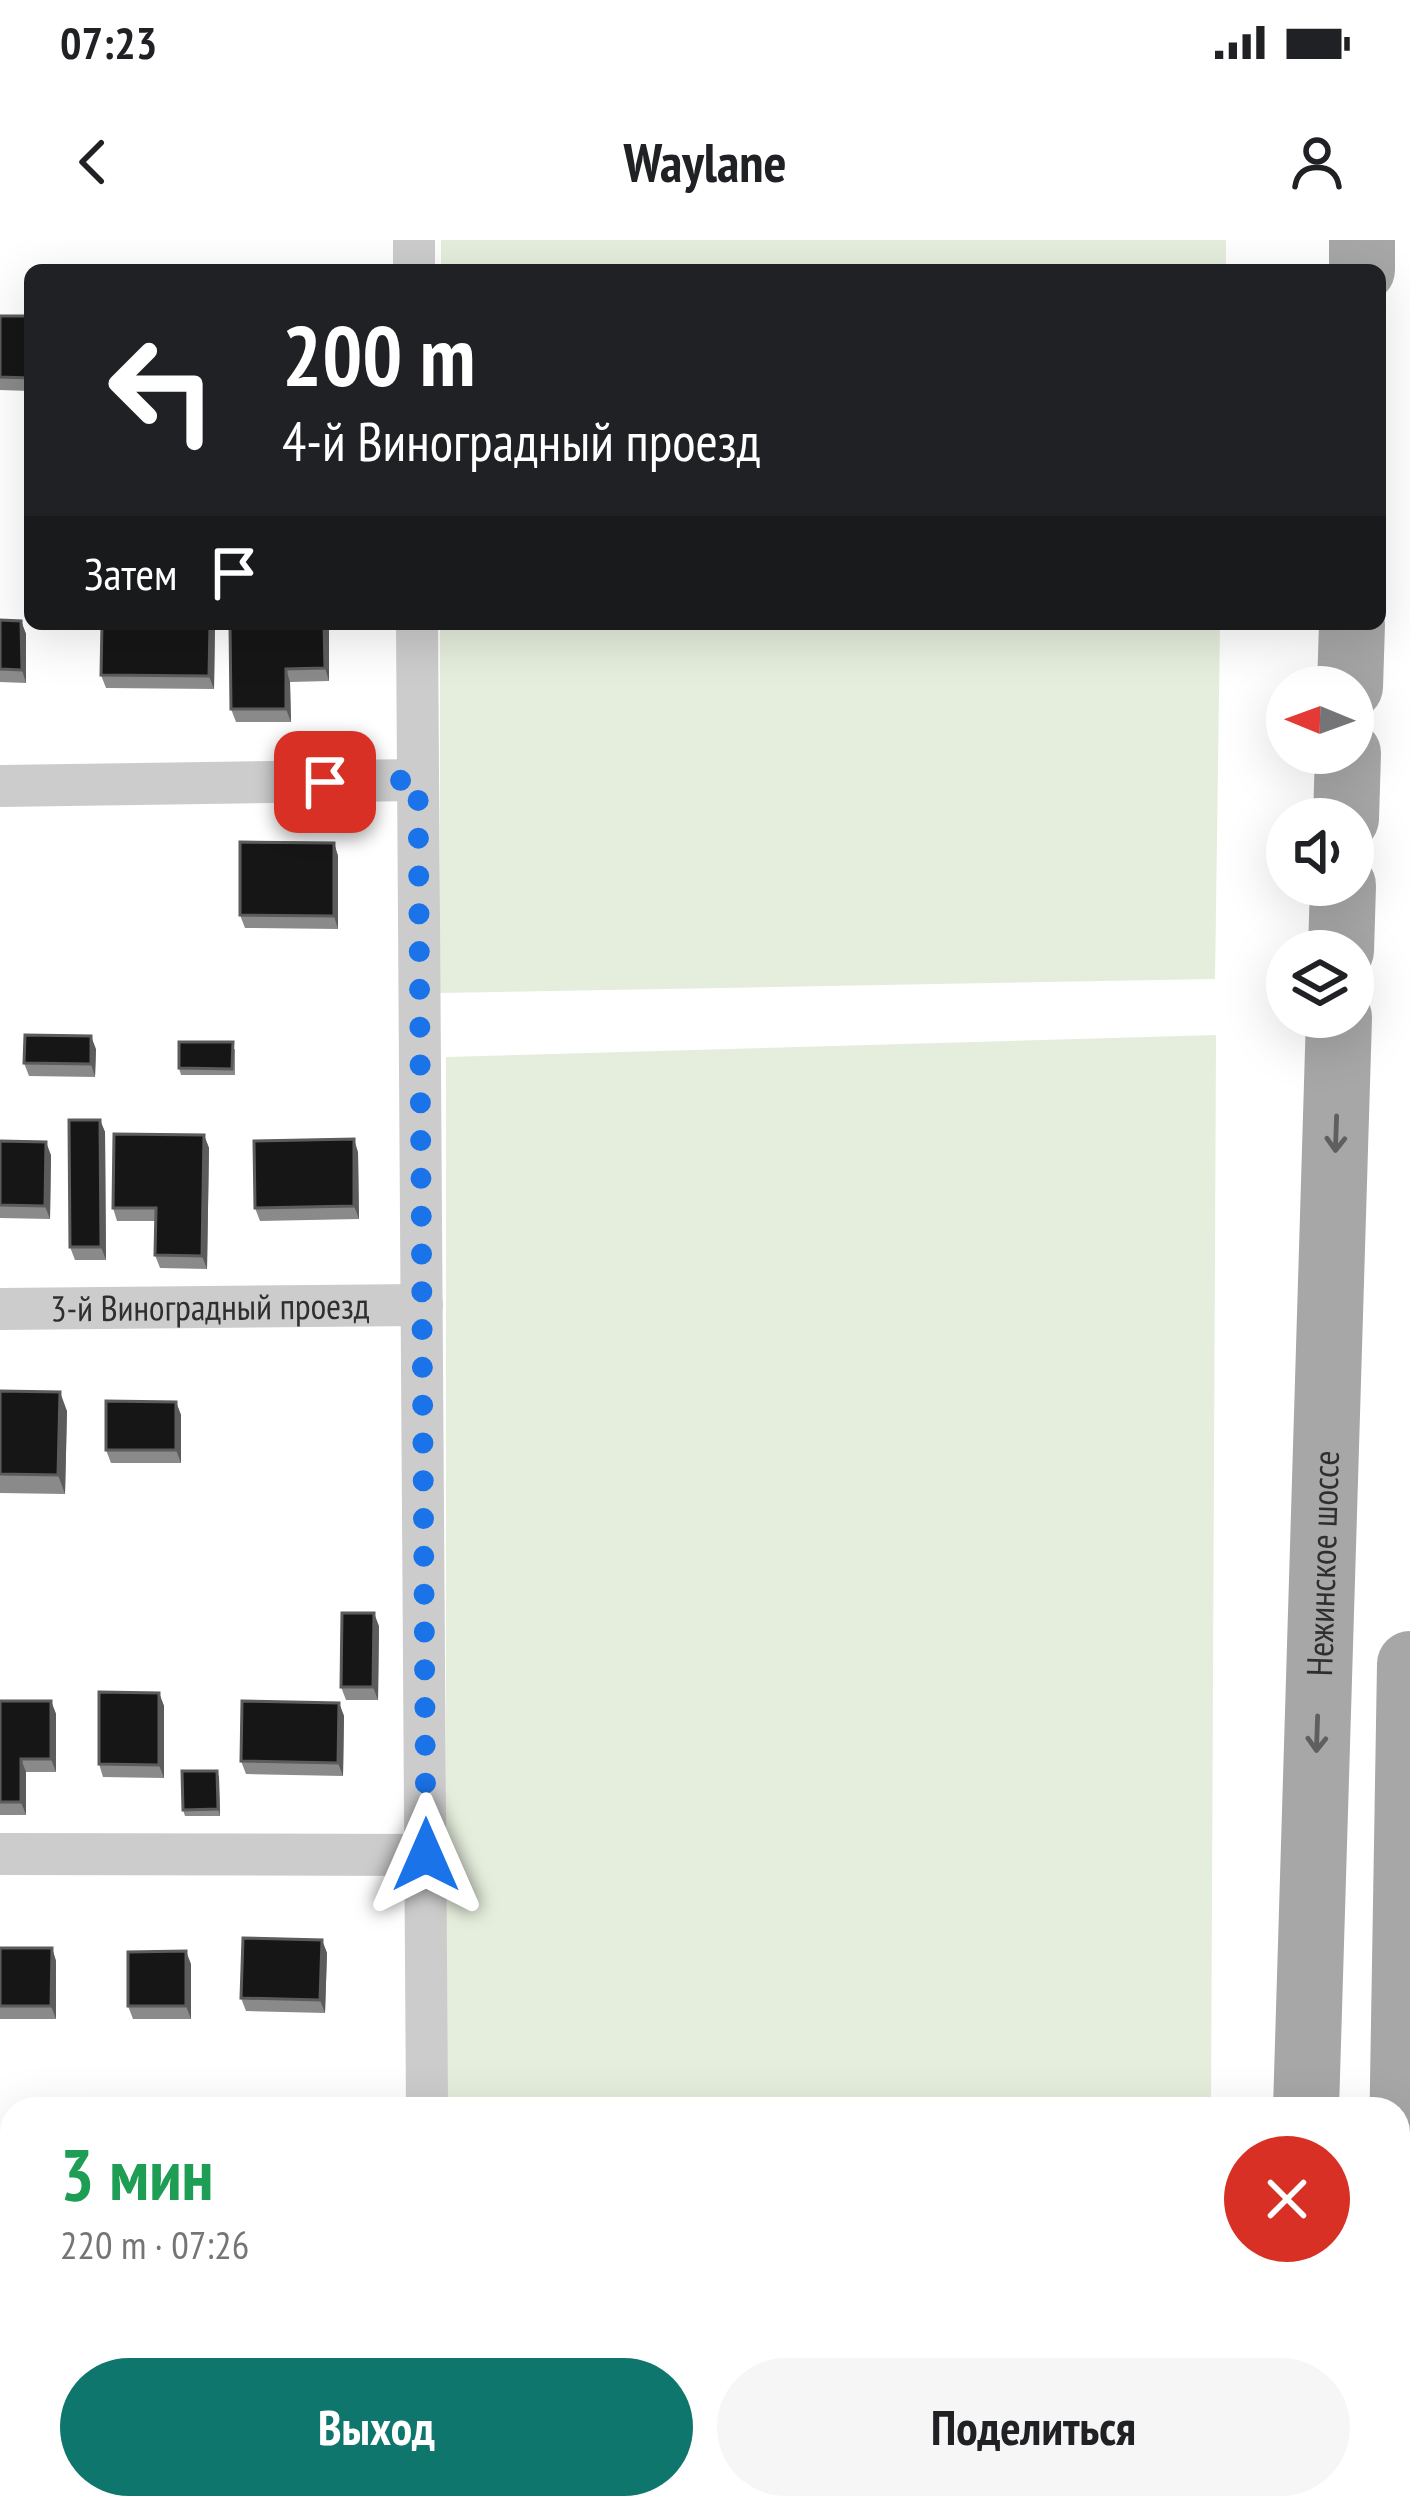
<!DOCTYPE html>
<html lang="ru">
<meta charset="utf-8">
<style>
body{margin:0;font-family:"PT Sans Narrow",sans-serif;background:#f6f6f6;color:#202124;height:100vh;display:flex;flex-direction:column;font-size:45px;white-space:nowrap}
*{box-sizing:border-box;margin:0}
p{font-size:39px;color:#757577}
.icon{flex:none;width:66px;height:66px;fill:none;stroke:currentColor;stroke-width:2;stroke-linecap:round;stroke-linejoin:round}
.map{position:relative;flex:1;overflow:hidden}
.sheet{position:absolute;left:0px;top:1857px;width:1410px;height:423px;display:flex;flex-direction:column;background:#fff;border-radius:36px 36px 0 0;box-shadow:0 12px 48px #0002}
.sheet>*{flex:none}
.hud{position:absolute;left:24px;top:24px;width:1362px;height:366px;border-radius:18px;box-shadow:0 12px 48px #0002;background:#202124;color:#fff;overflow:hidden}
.needle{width:78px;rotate:271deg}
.buttons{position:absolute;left:1266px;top:426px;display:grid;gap:24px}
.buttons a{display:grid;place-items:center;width:108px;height:108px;border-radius:50%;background:#fff;box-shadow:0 12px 48px #0002;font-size:60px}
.pin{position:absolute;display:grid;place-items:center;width:102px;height:102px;color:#fff;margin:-51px;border-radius:24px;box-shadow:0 6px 18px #0006}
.me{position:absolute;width:132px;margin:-66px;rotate:0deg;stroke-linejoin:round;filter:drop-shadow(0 0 9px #0008)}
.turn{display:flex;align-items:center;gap:42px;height:252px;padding:0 60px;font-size:54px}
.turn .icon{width:156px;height:156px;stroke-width:2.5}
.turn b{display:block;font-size:84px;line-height:102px}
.then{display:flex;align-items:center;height:114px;padding:0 60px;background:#0003;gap:24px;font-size:45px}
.round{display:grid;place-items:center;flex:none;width:126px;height:126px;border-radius:63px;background:#f6f6f6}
.summary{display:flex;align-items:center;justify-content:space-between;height:204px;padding:0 60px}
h1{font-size:72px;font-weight:700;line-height:90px;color:#1e9e55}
.button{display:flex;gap:24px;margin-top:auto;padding:24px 60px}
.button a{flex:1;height:138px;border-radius:72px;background:#0f766e;color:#fff;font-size:48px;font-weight:700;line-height:138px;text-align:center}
.button a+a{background:#f6f6f6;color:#202124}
.status{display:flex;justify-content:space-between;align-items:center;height:84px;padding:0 60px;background:#fff;direction:ltr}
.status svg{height:33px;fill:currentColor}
header{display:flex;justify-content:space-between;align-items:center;height:156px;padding:0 60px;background:#fff;font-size:54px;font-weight:700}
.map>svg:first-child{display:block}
.green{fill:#e5eddc}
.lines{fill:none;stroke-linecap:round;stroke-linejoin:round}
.street{stroke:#ccc;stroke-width:42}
.primary{stroke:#a7a7a7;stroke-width:66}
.wall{fill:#8a8a8a}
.shaded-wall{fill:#5c5c5c}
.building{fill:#161616;stroke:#5c5c5c;stroke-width:3}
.oneway{stroke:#5f5f5f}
.route{stroke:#1a73e8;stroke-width:21;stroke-dasharray:0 37.8}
.labels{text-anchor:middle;stroke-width:12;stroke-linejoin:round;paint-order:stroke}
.street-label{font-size:36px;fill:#2f2f2f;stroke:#fff}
</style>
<div class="status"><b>07:23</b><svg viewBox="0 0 49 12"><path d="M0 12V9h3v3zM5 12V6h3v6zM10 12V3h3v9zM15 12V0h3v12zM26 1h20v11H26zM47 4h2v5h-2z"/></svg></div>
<header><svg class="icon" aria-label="back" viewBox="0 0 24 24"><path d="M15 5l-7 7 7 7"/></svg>Waylane<svg class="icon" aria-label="person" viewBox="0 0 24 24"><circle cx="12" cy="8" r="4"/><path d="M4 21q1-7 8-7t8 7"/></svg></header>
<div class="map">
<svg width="1410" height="2279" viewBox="0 0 1410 2279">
<rect width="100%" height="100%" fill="#fff"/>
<path class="green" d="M441,0H1226V30H441Z
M440,384H1220L1215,739L440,753Z
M1216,795L1211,1869H446V817Z
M446,2268H1210V2279H446Z"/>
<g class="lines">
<g class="street">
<path d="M414,0V30"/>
<path d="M417,384L427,1869"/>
<path d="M0,546L418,540"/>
<path id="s1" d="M0,1069L422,1065"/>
<path d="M0,1614L426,1615"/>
<path d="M0,2167L12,2168"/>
</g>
<g class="primary">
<path d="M1362,30V0"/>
<path d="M1350,447L1352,384"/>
<path d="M1346,579L1348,513"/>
<path d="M1341,711L1343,645"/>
<path id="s2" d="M1306,1869L1339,777"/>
<path d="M1398,2142L1410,1424"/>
<path d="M1297,2279V2268"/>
<path d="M1395,2279V2268"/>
</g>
</g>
<path class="wall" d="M0,76H30V151L0,150Z
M0,380L21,381L26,394V443L0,442Z
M215,384L214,449L106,448L101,435Z
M230,384H328L329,441L290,442L291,482H236L231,469Z
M334,603L338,616V689L245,688L240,675Z
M96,809L95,837L29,836L24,823Z
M235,809V835H181L179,828Z
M100,880L105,892L106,1020H75L70,1007Z
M204,895L209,908L207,1029L160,1028L155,1015L156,981H117L113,968Z
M0,901L51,915L50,979L0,978Z
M358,912L359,979L260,981L255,968Z
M0,1151L67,1171L65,1254L0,1253Z
M176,1162L181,1175V1223H111L106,1210Z
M379,1386L378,1460H346L341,1447Z
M159,1453L164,1466V1538L103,1537L99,1524Z
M0,1461H51L56,1474V1532H26V1575H0Z
M339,1463L344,1476L343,1536L246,1534L241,1521Z
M217,1531L219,1538L220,1576H185L183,1570Z
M322,1700L327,1713L325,1773L246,1771L241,1758Z
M0,1708H52L56,1721V1779H0Z
M191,1724V1779H133L128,1766Z
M0,1999H12V2084H0Z"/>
<path class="shaded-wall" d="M21,381L26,394V443L22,430Z
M210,384H215L214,449L209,436Z
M324,384H328L329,386V441L325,428Z
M286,429L290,442L291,482L286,469Z
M334,603L338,616V689L334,676Z
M91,796L96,809L95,837L91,824Z
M100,880L105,892L106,1020L101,1007Z
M204,895L209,908L207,1029L202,1016Z
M354,899L358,912L359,979L354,966Z
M46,902L51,915L50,979L45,966Z
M60,1152L67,1171L65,1254L58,1235Z
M176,1162L181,1175V1223L176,1210Z
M374,1373L379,1386L378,1460L373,1447Z
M159,1453L164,1466V1538L159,1525Z
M51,1461L56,1474V1532L51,1519Z
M339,1463L344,1476L343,1536L338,1523Z
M21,1519L26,1532V1575L21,1562Z
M217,1531L219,1538L220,1576L218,1569Z
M322,1700L327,1713L325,1773L320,1760Z
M52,1708L56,1721V1779L51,1766Z
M186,1711L191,1724V1779L186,1766Z"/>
<path class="building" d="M0,76H30V138L0,137Z
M0,380L21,381L22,430L0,429Z
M102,384H210L209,436L101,435Z
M230,384H324L325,428L286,429V469H231Z
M240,602L334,603V676L240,675Z
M25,795L91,796V824L24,823Z
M179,802H233L232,829L179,828Z
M69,880H100L101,1007H70Z
M114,894L204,895L202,1016L155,1015L156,968H113Z
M354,899V966L255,968L254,901Z
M0,901L46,902L45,966L0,965Z
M0,1151L60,1152L58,1235L0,1234Z
M106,1161L176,1162V1210H106Z
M342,1373H374L373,1447H341Z
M99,1452L159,1453V1525L99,1524Z
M0,1461H51V1519H21V1562H0Z
M242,1461L339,1463L338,1523L241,1521Z
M182,1531H217L218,1569L183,1570Z
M243,1698L322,1700L320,1760L241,1758Z
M0,1708H52L51,1766H0Z
M186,1711V1766H128V1712Z
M0,1999H12V2071H0Z
M234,2268H339V2279H234Z"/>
<defs><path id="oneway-shaft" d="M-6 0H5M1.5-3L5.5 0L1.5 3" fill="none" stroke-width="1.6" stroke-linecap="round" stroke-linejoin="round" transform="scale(3)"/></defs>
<g class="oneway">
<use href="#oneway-shaft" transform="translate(1336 894) rotate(92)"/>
<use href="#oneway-shaft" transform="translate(1317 1494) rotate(92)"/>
</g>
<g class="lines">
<path class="route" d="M325,542L418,540L426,1615"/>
</g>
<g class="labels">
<g class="street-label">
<text dy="13" stroke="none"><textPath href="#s1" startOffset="210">3-й Виноградный проезд</textPath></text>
<text dy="13" stroke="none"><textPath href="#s2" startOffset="546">Нежинское шоссе</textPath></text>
</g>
</g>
</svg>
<div class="buttons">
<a><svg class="needle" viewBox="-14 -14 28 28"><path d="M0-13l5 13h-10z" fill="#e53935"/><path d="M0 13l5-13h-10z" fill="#757577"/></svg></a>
<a><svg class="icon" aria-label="sound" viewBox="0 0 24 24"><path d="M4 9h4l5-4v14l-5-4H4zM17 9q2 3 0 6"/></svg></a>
<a><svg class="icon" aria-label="layers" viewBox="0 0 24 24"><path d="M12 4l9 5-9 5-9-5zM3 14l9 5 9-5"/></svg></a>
</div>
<div class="pin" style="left:325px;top:542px;background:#d93025"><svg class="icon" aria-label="arrive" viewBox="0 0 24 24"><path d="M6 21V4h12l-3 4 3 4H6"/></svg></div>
<svg class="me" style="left:426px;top:1615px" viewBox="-20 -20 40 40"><path d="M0-17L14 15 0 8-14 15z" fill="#1a73e8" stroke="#fff" stroke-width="4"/></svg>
<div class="hud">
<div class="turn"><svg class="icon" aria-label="left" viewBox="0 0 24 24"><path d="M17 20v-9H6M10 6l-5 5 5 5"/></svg><div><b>200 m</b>4-й Виноградный проезд</div></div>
<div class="then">Затем<svg class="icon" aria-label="arrive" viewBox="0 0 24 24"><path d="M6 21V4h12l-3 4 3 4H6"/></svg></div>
</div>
<section class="sheet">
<div class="summary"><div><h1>3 мин</h1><p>220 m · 07:26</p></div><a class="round" style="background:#d93025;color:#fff"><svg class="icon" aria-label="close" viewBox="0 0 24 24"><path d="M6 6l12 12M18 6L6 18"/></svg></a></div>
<div class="button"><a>Выход</a><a>Поделиться</a></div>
</section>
</div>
